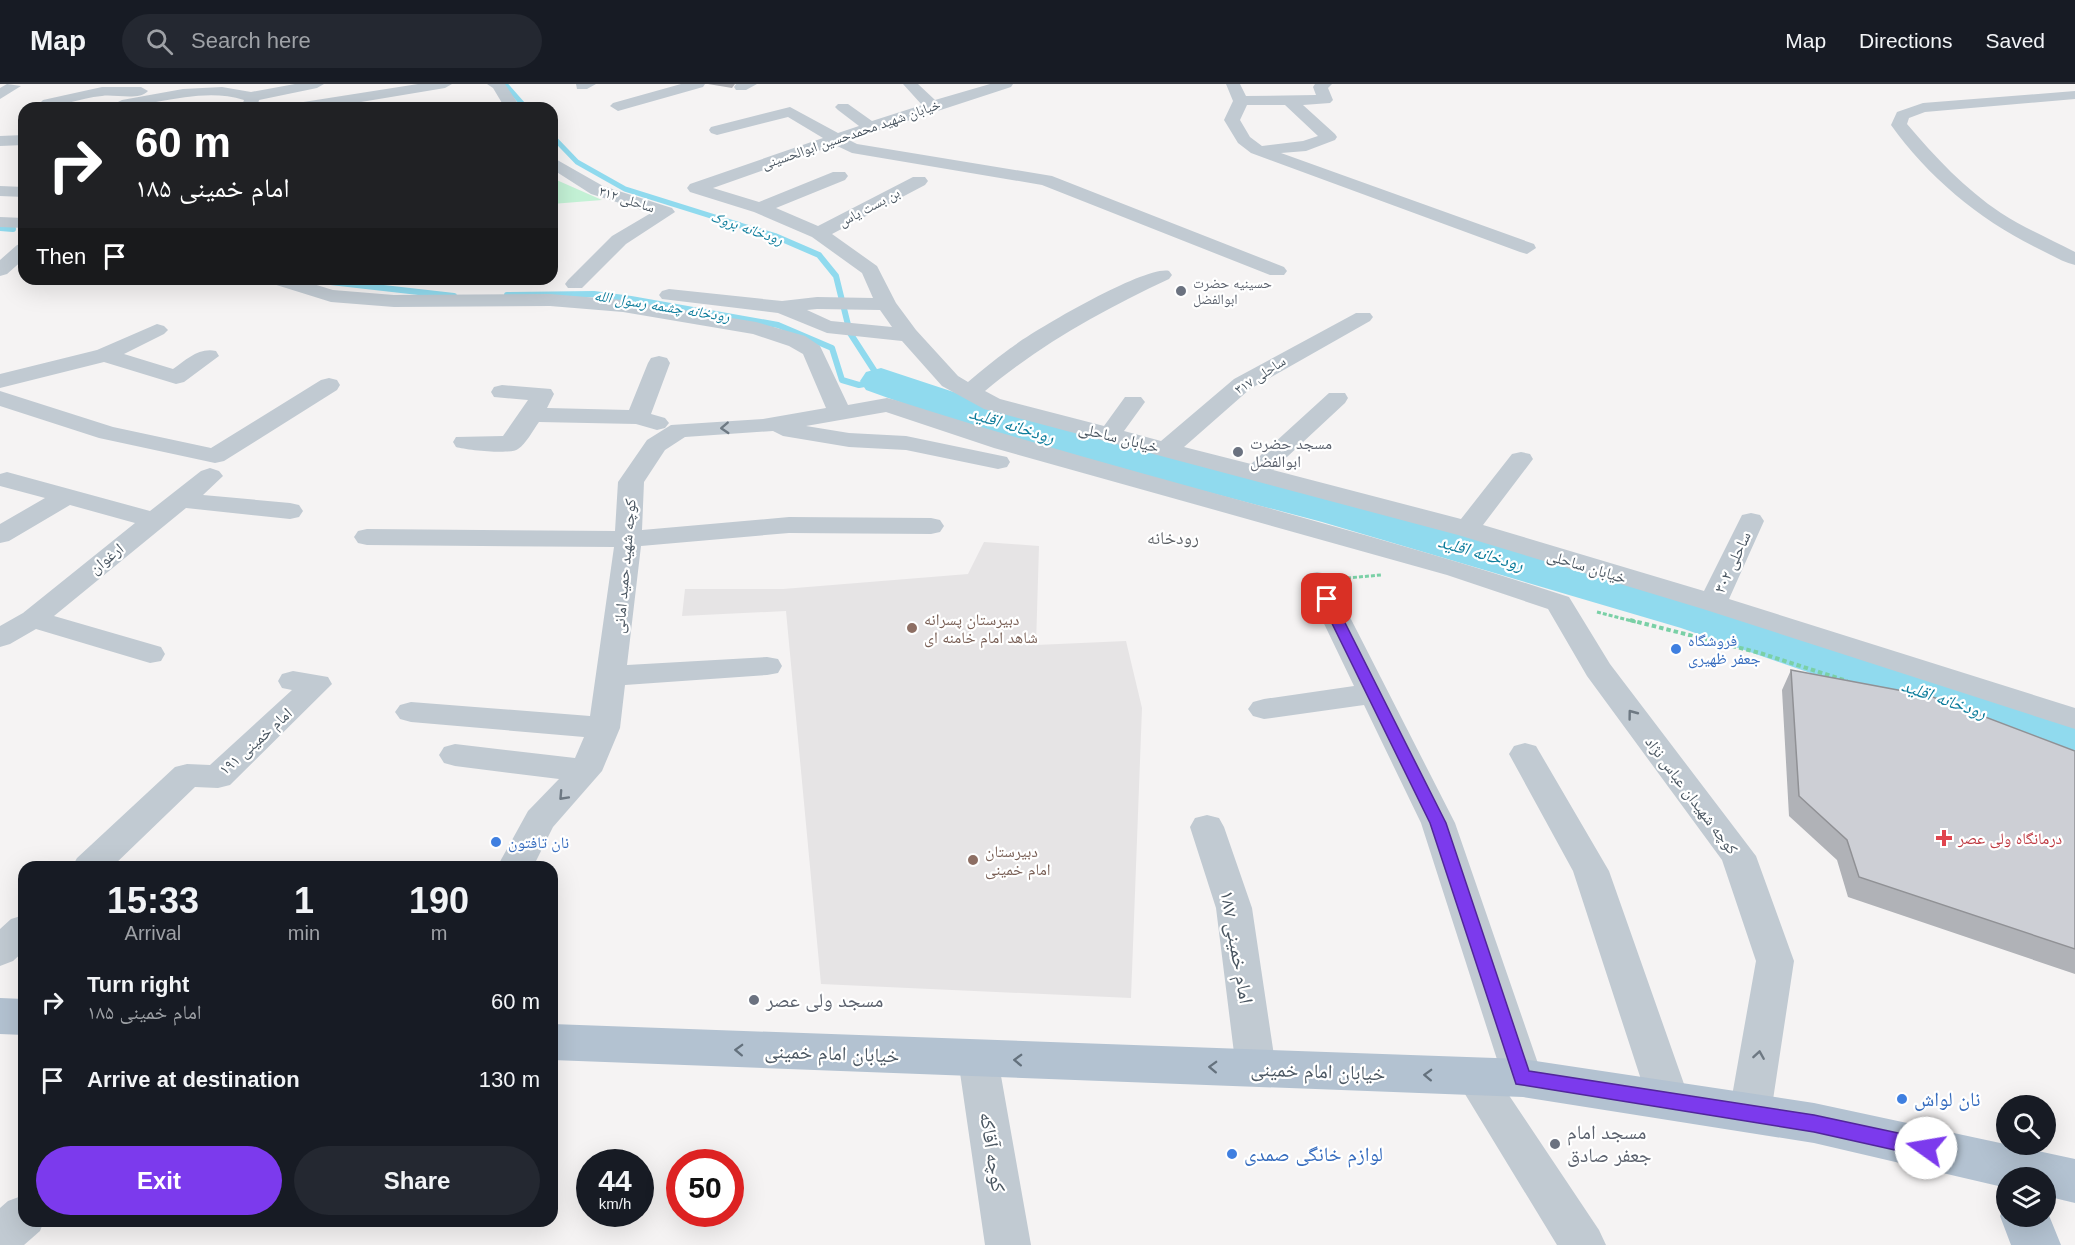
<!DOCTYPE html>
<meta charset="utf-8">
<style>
body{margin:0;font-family:Helvetica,"Noto Naskh Arabic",sans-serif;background:#242831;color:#f1f3f6;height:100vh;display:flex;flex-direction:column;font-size:22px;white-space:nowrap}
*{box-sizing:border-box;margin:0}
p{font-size:20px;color:#9ea1a6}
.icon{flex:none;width:33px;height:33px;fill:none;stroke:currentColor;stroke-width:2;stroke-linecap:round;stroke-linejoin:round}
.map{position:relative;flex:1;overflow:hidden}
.sheet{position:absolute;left:18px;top:777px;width:540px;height:366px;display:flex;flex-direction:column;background:#171b24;border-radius:18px;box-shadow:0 6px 24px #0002}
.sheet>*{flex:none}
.banner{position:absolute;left:18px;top:18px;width:540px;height:183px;border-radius:18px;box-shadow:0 6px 24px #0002;background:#202124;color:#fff;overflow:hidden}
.controls{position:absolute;left:1996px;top:1011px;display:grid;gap:12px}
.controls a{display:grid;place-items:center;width:60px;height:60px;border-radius:50%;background:#171b24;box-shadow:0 6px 24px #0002;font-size:30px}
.speed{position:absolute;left:576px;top:1065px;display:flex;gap:12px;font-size:30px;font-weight:700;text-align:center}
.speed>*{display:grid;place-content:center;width:78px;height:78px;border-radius:50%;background:#171b24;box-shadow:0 6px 24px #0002;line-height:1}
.speed small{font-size:15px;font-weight:400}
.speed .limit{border:9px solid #d22;background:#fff;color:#111}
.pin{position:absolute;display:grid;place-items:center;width:51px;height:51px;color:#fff;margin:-26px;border-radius:12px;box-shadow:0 3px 9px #0006}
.me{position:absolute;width:66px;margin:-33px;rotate:283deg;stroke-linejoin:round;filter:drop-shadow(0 0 4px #0008)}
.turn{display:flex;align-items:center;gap:21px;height:126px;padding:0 18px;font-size:27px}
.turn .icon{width:78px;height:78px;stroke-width:2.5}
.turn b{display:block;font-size:42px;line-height:51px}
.then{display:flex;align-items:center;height:57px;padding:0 18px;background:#0003;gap:12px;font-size:22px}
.eta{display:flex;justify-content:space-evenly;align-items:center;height:102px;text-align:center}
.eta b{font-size:36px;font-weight:600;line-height:42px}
.action{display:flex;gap:12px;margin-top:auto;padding:12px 18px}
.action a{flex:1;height:69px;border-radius:36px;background:#7c3aed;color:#fff;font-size:24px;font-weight:600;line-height:69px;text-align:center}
.action a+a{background:#242831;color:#f1f3f6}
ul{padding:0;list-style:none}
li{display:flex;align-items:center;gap:18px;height:78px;padding:0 18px}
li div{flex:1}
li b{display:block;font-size:22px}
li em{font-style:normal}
header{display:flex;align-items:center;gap:36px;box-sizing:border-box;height:84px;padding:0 30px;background:#171b24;border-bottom:2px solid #363941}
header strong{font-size:28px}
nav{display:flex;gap:33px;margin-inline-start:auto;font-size:21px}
.search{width:420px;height:54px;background:#242831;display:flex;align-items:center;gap:15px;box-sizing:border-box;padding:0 21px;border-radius:33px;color:#9ea1a6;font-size:22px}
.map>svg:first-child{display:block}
.education{fill:#e6e4e5}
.green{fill:#c3f1d5}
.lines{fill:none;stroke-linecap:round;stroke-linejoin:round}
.stream-far1{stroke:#90daee;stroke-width:5}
.stream{stroke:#90daee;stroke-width:6}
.river{fill:#90daee;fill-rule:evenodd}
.path-far1{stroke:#7ad0a6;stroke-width:3;stroke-dasharray:4 2;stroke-linecap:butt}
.path{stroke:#7ad0a6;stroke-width:4;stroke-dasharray:4.5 3;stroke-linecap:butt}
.minor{fill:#c1cad2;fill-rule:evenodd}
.major{fill:#b3c2d1;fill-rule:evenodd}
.wall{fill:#b0b2b7}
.building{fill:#cdcfd5;stroke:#909195;stroke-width:1.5}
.oneway{stroke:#6e7983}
.oneway2{stroke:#64717d}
.route{fill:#7c3aed;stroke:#51269a;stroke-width:1.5}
.worship-dot{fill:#6b7280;stroke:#fff;stroke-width:2}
.education-dot{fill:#8d6e63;stroke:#fff;stroke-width:2}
.shop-dot{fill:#3f7fe0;stroke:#fff;stroke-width:2}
.health-dot{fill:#e0444e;stroke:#fff;stroke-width:2}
.labels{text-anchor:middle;stroke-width:4.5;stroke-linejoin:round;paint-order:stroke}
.far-street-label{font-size:14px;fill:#4a5661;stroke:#fff}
.far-worship-label{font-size:14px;fill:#5b616d;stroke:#fff;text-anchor:start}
.far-water-label{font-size:15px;font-style:italic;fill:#0c7c9b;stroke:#fff}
.street-label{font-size:16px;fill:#4a5661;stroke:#fff}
.worship-label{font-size:16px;fill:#5b616d;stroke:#fff;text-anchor:start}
.education-label{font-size:16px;fill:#785e54;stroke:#fff;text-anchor:start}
.shop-label{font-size:16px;fill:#366cbe;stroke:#fff;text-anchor:start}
.health-label{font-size:16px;fill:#be3a42;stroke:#fff;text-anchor:start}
.water-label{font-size:18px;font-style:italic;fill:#0c7c9b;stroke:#fff}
.neighbourhood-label{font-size:18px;fill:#5f6368;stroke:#fff}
.near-street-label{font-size:20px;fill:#4a5661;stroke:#fff}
.near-worship-label{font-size:20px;fill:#5b616d;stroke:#fff;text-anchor:start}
.near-shop-label{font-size:20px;fill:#366cbe;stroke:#fff;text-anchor:start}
</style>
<header>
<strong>Map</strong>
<div class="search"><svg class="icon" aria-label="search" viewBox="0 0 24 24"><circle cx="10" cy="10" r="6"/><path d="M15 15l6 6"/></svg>Search here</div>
<nav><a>Map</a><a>Directions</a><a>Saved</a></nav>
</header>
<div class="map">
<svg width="2075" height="1161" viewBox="0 0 2075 1161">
<rect width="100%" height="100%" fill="#f5f3f3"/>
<path class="education" d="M984,458L1039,462L1036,561L1126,557L1142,624L1131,914L821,900L786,527L682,532L685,505H783L968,490Z"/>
<path class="green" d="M552,94L602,116L552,120Z"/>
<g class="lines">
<path class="stream-far1" d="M505,0L526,24
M552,52L577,78L625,105L740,141"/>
<path class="stream" d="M0,144L13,145
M304,195L454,212
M507,211L594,210L631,215L778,241L832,264L842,296L859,301L881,297L850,249L836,192L819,171L775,152L735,140"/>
<path class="river" d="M881,284L1026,332L1356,418L1719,520L2075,638V681L1681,544L1322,438L994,352L866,306L860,297L866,288Z"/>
<path class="path-far1" d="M1347,494L1381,491
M1597,528L1636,538"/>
<path class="path" d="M1630,536L1760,569L1847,597"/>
<path class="minor" d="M7,0L21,2L0,15V4Z
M295,0H324L317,4L259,16L257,24H241L244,16C199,2 152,24 106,24L122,16L183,5L222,3L251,8Z
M418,0H452L445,4L325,24H289L297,19Z
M487,0H505L521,24H505L493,4Z
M576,0H596L587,5H577Z
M681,0H705L703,3L618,27L610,22L613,19Z
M736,0H757L746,6H736L734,3Z
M903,0H918L935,16L990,0H1013L1011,3L849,56L857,60L1052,92L1284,183L1287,187L1284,191H1270L1042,101L852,69L835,61L713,104L759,118L833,88H845L848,92L845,96L776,124L818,142L913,93H925L928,97L925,101L832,150L877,182L896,219L916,246L958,292L968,298C981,287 994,276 1008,266C1031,248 1145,181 1169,187L1172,191L1169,195C1103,226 1041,260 985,307L1000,315L1104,342L1125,313H1141L1145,318L1124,347L1161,357L1234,295L1356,229H1370L1373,233L1370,237L1250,305L1184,363L1251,380L1329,309H1345L1348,314L1345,319L1273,386L1461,435L1512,370L1521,368L1530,370L1533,375L1483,441L1704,507L1742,431L1751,429L1760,431L1764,437L1729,515L2075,624V645L1703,525L1458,451L984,325L942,302L902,257L827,249L778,229L662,215L659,211L662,207L669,205L782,217L817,213L873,214L862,189L812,153L754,128L690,108L687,104L690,100L823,54L788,33L717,51L711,49L709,46L711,43L790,23L838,49L859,42L838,26L835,23L838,20H848L872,37L922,21ZM817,225L880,226L892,243L831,237L807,226Z
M1226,0H1240L1246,12L1316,11L1313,3L1315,0H1332L1328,4L1333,16L1330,19L1303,21L1335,50L1337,53L1335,56L1306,67L1281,69L1534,160L1536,164L1527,170L1520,168L1251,69L1238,59L1224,36L1233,17ZM1247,21H1285L1318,52L1303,57L1262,62L1250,53L1240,36Z
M102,3H141L148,7C139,17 115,10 102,12C79,14 58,24 35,24L43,16Z
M2075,7V15L1925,28L1909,34L1907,40C1935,73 1965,105 2001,129C2024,144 2050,155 2075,168V181C2062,178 2050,170 2037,164C1980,136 1928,93 1891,41L1897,28L1923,19Z
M24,51V61L0,62V52Z
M552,73L603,102L672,124L675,128L626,160L582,204H568L565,200L568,196L612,152L651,129L591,110L552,85Z
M0,102L24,103V113L0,112Z
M0,133L24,134V144L0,143Z
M24,159V175L7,190L0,192V176L17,161Z
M267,195H297L333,206L394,211L550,210L623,216L756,238L805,252L820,262L848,321L887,314L895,316C1118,388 1347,440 1569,513L1610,580L1756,772L1794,877L1771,1029L1765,1042L1750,1047L1735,1042L1729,1029L1756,877L1722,776L1587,592L1548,525L1447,491L994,364L886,328L806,342L849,349L906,352L1007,373L1010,378L1007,383L998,385L906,366L849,363L783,352L773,347L685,353L665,366L644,398L642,446L789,433L931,434L940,436L944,442L940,448L931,450L789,449L641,462L627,581L767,573L778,575L782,582L778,589L767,591L625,601L620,644L602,687L553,743L533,783H497L528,727L559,695L455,682L444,679L439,671L444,663L455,660L575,674L584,653L411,638L400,635L395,628L400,621L411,618L590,632L614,463L367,461L358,459L354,453L358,447L367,445L615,447L618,398L647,356L671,341L763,335L826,324L803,270L789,262L753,250L623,228L550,222L394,223L331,218L270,199Z
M157,240L164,242L168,246L164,250L124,270L173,285C186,276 199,263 216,267L219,272L184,298L176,300L104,278L0,304V290L97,266Z
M659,272L667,274L670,279L651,330L665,334L669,339L665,344L657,346L636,340L539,338C533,346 526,360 518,365C510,371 467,366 456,363L453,358L456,353L503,352L528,316L494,313L491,308L494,303L502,301L551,305L554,310L547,324L629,326L648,279L651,274Z
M329,294L337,296L340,301L337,306L224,377L215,379L99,354L0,322V307L113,343L211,364L321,296Z
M210,384L219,387L223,392L203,411L290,419L299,421L303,427L299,433L290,435L186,424L54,532L161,563L165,570L161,577L150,579L36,545L10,560L0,563V542L23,529L135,439L70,421L9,457L0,459V440L45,414L0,402V390L7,388L150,427L201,387Z
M1317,488L1327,490L1331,496L1455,739L1543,994L1537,1006L1523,1012L1509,1006L1503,994L1421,739L1364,621L1264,635L1253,632L1248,625L1253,618L1264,615L1354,602L1303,496L1307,490Z
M293,587L328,593L332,600L230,701L218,704L195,703L112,783H72L77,774L175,683L187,680L210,681L292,606L282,604L278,597L282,590Z
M1525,659L1536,662L1609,787L1690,1017L1684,1030L1669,1035L1654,1030L1648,1017L1573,787L1509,670L1514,662Z
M1207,731L1219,734L1224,743L1252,824L1276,985L1270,997L1256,1002L1242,997L1236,985L1216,824L1190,743L1195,734Z
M24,831V867L13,877L0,882V845L11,835Z
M978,958L992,963L998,975L1031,1161H985L958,975L964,963Z
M1474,974L1488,980L1599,1146L1606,1161H1557L1454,992L1460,980Z
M24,1111V1137H44L40,1147L24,1161H0V1124L8,1117Z"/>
<path class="major" d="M0,914L24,915V951L0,950Z
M552,940L1523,975L1814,1019L2075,1075V1119L2046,1112V1094H2007V1104L1814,1059L1523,1013L552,976Z
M2007,1117V1132H2046V1124L2061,1161H2011L2000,1132Z"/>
</g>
<path class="wall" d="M708,0H735L732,4Z
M1791,586L2075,667V890L1848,813L1837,776L1789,732L1782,606Z"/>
<path class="building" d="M1791,586L1930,612L2075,667V865L1859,793L1847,756L1799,712Z"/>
<defs><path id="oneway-chevron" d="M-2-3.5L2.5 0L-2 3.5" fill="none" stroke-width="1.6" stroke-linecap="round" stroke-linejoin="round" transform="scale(1.5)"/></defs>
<g class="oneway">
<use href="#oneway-chevron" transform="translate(725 344) rotate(177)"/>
<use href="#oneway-chevron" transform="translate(1632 630) rotate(-127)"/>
<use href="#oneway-chevron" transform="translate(563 712) rotate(133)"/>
<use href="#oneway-chevron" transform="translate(1759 971) rotate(-81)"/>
</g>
<g class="oneway2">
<use href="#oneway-chevron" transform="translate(739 966) rotate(-178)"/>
<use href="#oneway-chevron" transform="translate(1018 976) rotate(-178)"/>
<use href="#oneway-chevron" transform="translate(1213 983) rotate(-178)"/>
<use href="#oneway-chevron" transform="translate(1428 991) rotate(-178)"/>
</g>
<path class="route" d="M1327,511L1333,515L1446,739L1529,987L1814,1031L1926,1055L1933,1058L1936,1064L1933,1070L1926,1073L1814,1048L1516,1000L1430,739L1320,515Z"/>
<g class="worship-dot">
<circle cx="1181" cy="207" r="6"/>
<circle cx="1238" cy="368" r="6"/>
<circle cx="754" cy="916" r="6"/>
<circle cx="1555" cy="1060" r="6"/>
</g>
<g class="education-dot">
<circle cx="912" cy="544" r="6"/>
<circle cx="973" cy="776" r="6"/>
</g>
<g class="shop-dot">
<circle cx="1676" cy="565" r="6"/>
<circle cx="496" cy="758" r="6"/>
<circle cx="1902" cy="1015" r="6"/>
<circle cx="1232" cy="1070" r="6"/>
</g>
<path class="health-dot" d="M1941 745h6v6h6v6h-6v6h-6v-6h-6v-6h6z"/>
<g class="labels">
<g class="far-street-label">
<text transform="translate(851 50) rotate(-19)" y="5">خیابان شهید محمدحسین ابوالحسینی</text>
<text transform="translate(627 115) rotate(18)" y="5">ساحلی ۳۱۲</text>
<text transform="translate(869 123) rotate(-28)" y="5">بن بست یاس</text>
<text transform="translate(1260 291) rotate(-33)" y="5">ساحلی ۳۱۷</text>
</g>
<g class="far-worship-label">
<text x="1193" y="204">حسینیه حضرت<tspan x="1193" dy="16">ابوالفضل</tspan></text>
</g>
<g class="far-water-label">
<text transform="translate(747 144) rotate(19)" y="5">رودخانه بروک</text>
<text transform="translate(662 222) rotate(9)" y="5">رودخانه چشمه رسول الله</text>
</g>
<g class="street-label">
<text transform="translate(1119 353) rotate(14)" y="6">خیابان ساحلی</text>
<text transform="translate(106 474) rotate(-39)" y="6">ارغوان</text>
<text transform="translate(1732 478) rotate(-65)" y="6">ساحلی ۳۰۲</text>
<text transform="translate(624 482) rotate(-85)" y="6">کوچه شهید حمید امانی</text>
<text transform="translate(1587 482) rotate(17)" y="6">خیابان ساحلی</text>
<text transform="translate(255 657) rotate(-42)" y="6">امام خمینی ۱۹۱</text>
<text transform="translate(1692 711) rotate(53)" y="6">کوچه شهیدان عباس نژاد</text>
</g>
<g class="worship-label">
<text x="1250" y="365">مسجد حضرت<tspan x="1250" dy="18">ابوالفضل</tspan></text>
</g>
<g class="education-label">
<text x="924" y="541">دبیرستان پسرانه<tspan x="924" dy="18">شاهد امام خامنه ای</tspan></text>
<text x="985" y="773">دبیرستان<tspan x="985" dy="18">امام خمینی</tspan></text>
</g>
<g class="shop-label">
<text x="1688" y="562">فروشگاه<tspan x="1688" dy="18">جعفر ظهیری</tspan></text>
<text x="508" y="764">نان تافتون</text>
</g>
<g class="health-label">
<text x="1958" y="760">درمانگاه ولی عصر</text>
</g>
<g class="water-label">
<text transform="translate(1012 341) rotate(17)" y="6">رودخانه اقلید</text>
<text transform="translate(1481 469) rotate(16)" y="6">رودخانه اقلید</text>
<text transform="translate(1944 615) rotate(19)" y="6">رودخانه اقلید</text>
</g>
<g class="neighbourhood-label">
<text x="1173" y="460">رودخانه</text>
</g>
<g class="near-street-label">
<text transform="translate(1237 863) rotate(80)" y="7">امام خمینی ۱۸۷</text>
<text transform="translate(832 969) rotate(2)" y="7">خیابان امام خمینی</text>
<text transform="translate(1318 987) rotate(2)" y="7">خیابان امام خمینی</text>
<text transform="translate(993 1068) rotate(81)" y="7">کوچه آقاکه</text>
</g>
<g class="near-worship-label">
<text x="766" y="923">مسجد ولی عصر</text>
<text x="1567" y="1055">مسجد امام<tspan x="1567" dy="23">جعفر صادق</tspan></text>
</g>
<g class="near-shop-label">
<text x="1914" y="1022">نان لواش</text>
<text x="1244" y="1077">لوازم خانگی صمدی</text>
</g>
</g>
</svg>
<div class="controls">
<a><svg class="icon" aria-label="search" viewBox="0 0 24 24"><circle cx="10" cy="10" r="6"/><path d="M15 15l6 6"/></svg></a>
<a><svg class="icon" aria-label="layers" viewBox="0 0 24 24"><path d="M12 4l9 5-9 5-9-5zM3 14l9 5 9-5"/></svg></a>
</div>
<div class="speed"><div>44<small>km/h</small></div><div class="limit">50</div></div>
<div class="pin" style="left:1327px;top:515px;background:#d93025"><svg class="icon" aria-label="arrive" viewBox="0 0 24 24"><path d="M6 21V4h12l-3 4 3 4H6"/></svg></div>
<svg class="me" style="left:1926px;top:1064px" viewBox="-20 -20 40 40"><circle r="19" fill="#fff"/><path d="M0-13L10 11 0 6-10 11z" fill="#7c3aed"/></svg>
<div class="banner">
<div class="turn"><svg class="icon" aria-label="right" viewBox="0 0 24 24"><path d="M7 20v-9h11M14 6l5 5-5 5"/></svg><div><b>60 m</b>امام خمینی ۱۸۵</div></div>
<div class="then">Then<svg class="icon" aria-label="arrive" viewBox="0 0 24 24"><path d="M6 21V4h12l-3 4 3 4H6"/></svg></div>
</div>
<section class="sheet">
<div class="eta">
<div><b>15:33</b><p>Arrival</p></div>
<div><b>1</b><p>min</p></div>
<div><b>190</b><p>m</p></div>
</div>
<ul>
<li><svg class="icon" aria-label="right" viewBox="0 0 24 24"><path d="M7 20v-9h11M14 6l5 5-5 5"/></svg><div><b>Turn right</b><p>امام خمینی ۱۸۵</p></div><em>60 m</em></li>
<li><svg class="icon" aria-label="arrive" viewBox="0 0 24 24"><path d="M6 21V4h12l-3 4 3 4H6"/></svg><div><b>Arrive at destination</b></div><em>130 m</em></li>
</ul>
<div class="action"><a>Exit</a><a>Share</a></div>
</section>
</div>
